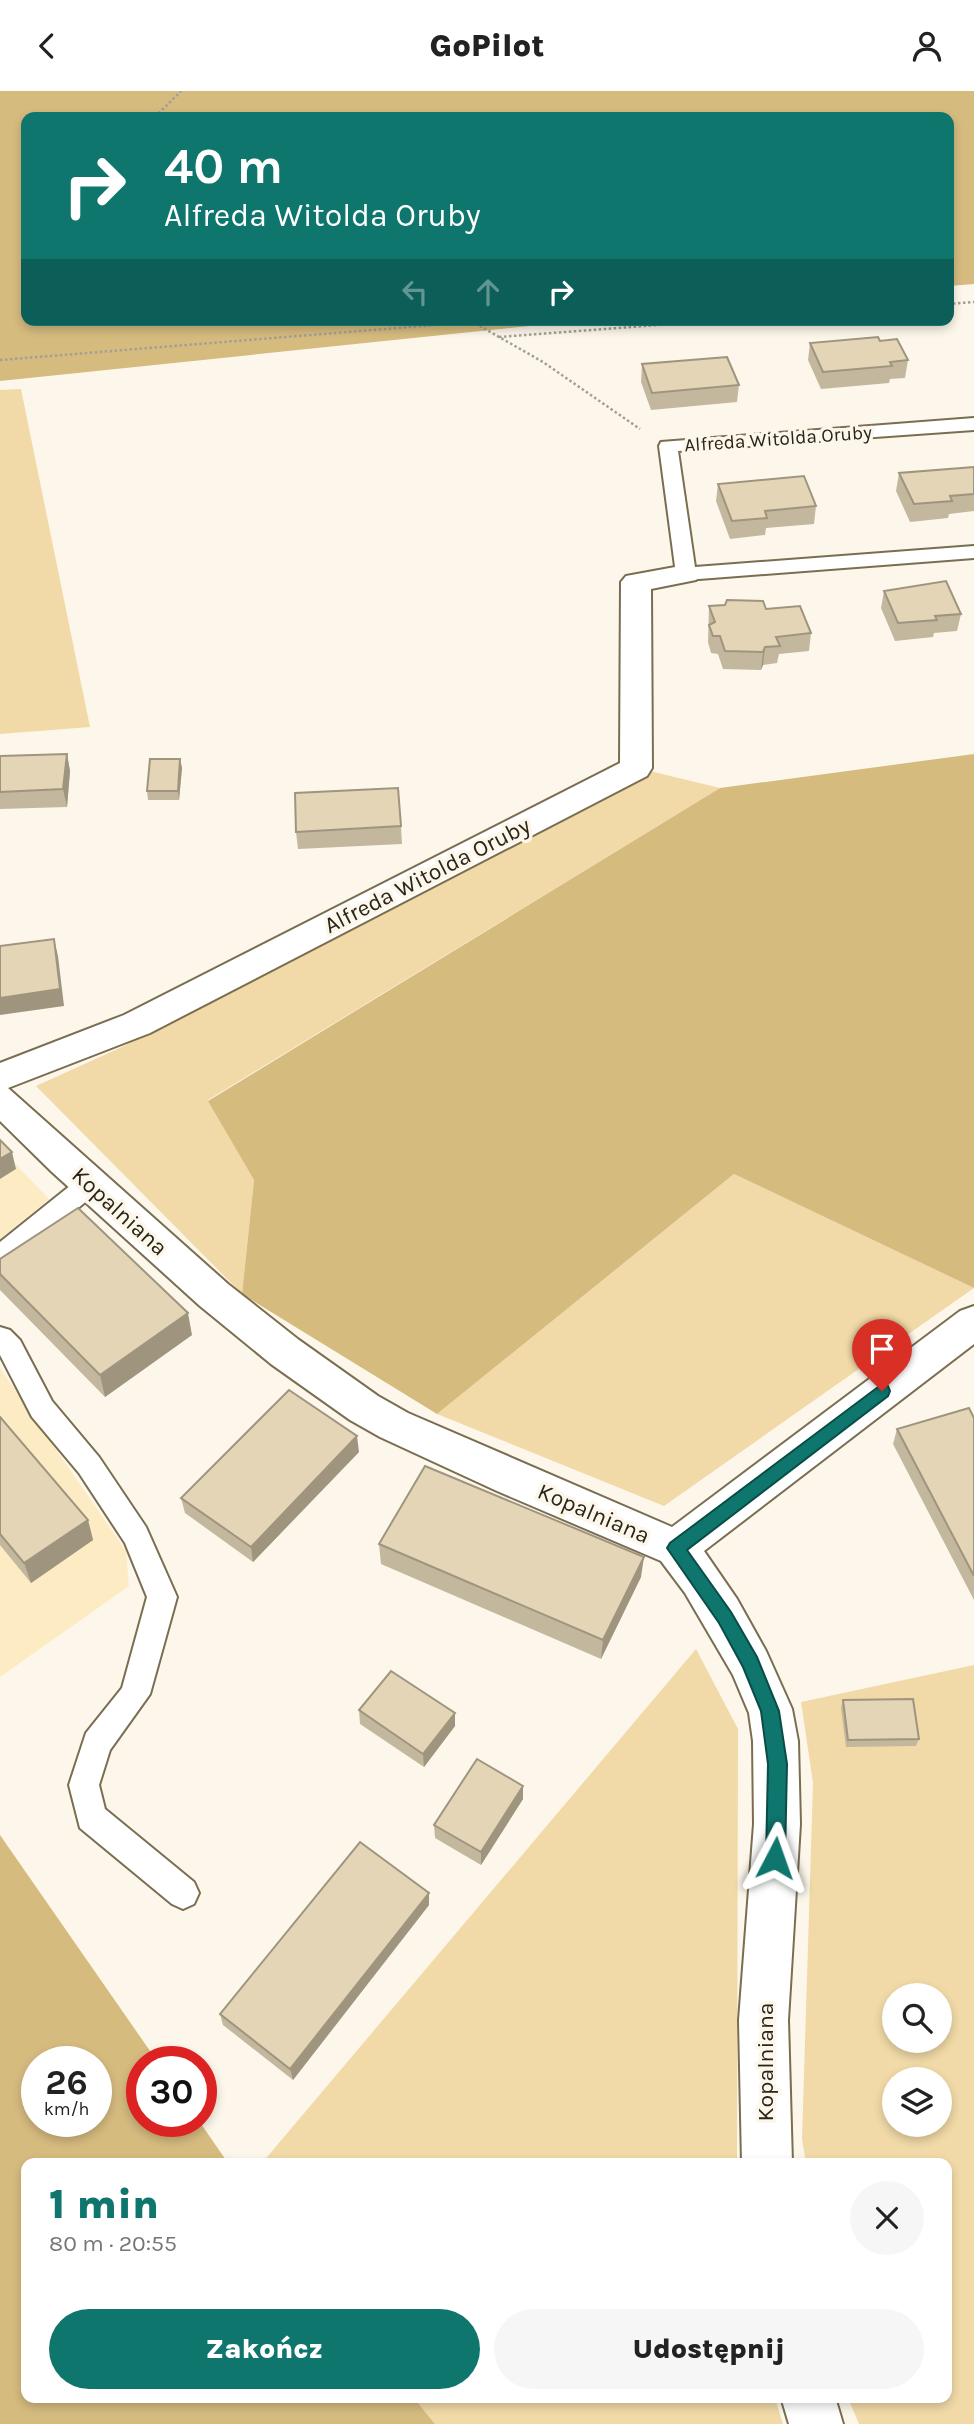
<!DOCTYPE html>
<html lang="pl">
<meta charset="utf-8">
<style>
body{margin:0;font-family:Karla,sans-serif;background:#f6f6f6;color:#222;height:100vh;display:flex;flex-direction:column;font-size:26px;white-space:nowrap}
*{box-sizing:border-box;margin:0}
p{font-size:23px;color:#767676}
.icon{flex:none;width:38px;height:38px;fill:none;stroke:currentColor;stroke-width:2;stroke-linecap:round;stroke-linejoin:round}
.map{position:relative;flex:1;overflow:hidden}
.drawer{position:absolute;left:21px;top:2067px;width:931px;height:245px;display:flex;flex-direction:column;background:#fff;border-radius:14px;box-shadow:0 4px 10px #0003}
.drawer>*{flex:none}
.banner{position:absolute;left:21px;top:21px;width:933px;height:214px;border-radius:14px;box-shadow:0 4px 10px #0003;background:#0f766e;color:#fff;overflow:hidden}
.tools{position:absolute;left:882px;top:1892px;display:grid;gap:14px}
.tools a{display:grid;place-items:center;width:70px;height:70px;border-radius:50%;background:#fff;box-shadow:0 4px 10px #0003;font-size:35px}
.speed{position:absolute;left:21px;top:1955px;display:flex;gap:14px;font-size:35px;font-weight:700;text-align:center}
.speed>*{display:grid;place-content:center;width:91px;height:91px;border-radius:50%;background:#fff;box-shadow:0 4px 10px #0003;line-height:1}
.speed small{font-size:18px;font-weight:400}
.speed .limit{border:10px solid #d22;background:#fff;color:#111}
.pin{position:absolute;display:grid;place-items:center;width:60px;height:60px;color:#fff;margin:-72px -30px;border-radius:50% 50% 50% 0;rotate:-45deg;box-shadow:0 0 7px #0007}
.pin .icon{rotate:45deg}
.me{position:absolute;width:77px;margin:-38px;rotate:4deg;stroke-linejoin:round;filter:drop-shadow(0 0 5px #0008)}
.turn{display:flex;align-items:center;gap:24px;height:147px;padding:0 28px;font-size:32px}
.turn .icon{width:91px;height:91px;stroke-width:2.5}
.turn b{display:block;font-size:49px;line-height:60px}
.lanes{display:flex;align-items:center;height:66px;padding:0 28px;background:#0003;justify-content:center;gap:35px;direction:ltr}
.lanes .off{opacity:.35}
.round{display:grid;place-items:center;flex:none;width:74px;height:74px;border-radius:37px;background:#f6f6f6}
.headline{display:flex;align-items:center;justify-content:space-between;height:119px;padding:0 28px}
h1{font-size:42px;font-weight:800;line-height:52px;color:#0f766e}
.button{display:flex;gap:14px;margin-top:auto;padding:14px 28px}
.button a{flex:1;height:80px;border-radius:42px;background:#0f766e;color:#fff;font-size:28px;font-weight:800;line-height:80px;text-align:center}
.button a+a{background:#f6f6f6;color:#222}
header{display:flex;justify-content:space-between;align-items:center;height:91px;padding:0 28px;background:#fff;font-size:32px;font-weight:800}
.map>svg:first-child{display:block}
.built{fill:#fdebc4}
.green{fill:#f1daa7;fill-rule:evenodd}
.forest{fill:#d6bb7f;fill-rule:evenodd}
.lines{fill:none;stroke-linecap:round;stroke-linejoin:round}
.service-casing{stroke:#7a6e51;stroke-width:4}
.minor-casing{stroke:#7a6e51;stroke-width:4}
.path{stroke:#a49f93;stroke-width:2.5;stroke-dasharray:2.5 2.5;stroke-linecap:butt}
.service{fill:#fff;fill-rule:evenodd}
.minor{fill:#fff;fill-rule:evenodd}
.wall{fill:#c3b79d}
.shaded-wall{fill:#9f957f}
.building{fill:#e3d5b6;stroke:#9f957f;stroke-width:2}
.route{fill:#0f766e;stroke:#0a4d48;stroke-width:2}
.labels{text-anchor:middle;stroke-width:7;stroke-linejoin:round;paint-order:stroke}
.far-street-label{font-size:19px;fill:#2a2519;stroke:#fdf7eb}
.street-label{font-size:23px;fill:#2a2519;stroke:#fdf7eb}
</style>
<header><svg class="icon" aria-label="back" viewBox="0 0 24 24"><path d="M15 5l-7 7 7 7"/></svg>GoPilot<svg class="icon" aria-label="person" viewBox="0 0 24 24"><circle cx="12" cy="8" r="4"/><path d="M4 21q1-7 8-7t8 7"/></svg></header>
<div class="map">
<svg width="974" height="2333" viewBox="0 0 974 2333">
<rect width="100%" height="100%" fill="#fdf7eb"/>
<path class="built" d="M0,1057L49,1108L0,1148Z
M0,1277L126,1460L129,1495L0,1586Z"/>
<path class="green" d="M21,298L90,636L0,643V299Z
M650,680L720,697L208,1009L254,1089L242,1203L36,995L124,955Z
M734,1083L974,1197L664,1415L437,1323Z
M696,1558L738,1638L737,2072H262Z
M974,1574V2333H859L848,2307L947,2306V2072H806L802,2048L813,1692L801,1611ZM894,1904H940V1950H894ZM894,1988H940V2034H894Z
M414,2307H775L783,2333H435Z"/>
<path class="forest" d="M0,0H974V193L949,195L948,26H26V229H587L0,290Z
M974,663V1197L734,1083L437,1323L242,1203L254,1089L208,1010L720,697Z
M0,1744L157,1970H142V2030H199L228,2072H26V2306L414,2307L435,2333H0ZM37,1970H96V2030H37Z"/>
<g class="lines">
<defs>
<path id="service" d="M974,327V339L678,360L695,476L974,455V467L686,489L679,487L676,483L659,355L661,351Z
M90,1083L99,1086L103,1093L99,1100L9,1173L0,1176V1151L81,1086Z
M0,1236L10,1239L20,1249L52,1310L99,1366L146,1436L177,1506L150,1603L110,1659L99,1694L105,1718L194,1791L199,1802L194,1813L183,1818L172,1813L80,1737L69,1694L86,1642L122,1597L147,1506L125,1452L79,1382L32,1326L0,1264Z"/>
<path id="minor" d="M686,474L696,477L701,483L696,489L651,498L652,677L647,685L150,942L8,997L228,1193L299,1249L378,1305L408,1322L672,1436L960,1220L974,1215V1253L704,1460L737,1508L766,1560L792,1618L798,1650L800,1733L788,1929L792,2072H742L739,1929L754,1733L753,1650L749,1622L733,1584L685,1502L661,1470L497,1400L380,1346L350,1329L271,1273L200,1215L52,1081L0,1030V972L124,924L620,672L621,491L626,485Z
M781,2306H835L843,2333H789Z"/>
</defs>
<use href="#service" class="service-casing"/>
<use href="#minor" class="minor-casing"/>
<path class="path" d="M155,26L181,0
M948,213L974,211
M471,230L543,271L640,338
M499,246L724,229
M0,269L472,231"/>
<use href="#service" class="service"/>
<use href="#minor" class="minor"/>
</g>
<path class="wall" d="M880,250L908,269L905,287L890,288L889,292L821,298L808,269L810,252Z
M642,273L739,294L737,311L651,319L641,291Z
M974,376V420L949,423L948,427L910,431L896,400L899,382Z
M718,393L816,415L814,433L766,437L765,444L730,448L716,410Z
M884,500L961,523L957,540L934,542L933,546L895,550L881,517Z
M709,515L766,518L811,542L809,560L779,563L777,572L763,574L761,579L723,578L718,563L711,562L708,551Z
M67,663L70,680L67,716L0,718V665Z
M180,668L182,677L179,709H148L147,700Z
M401,735L402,753L298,758L296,741Z
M0,1168L192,1244L105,1306L0,1199Z
M0,1326L88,1429L93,1449L31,1492L0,1454Z
M974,1327V1509L893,1353L897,1338Z
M359,1361L253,1471L185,1422L181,1407Z
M379,1453L641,1486L601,1568L381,1473Z
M843,1609L919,1648L916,1655L846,1656L841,1617Z
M359,1619L455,1622V1635L424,1676L360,1633Z
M523,1695V1708L481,1774L435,1747L434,1734Z
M429,1802V1814L293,1989L223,1934L220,1923Z"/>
<path class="shaded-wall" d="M765,556L763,574L761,579L763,561Z
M67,663L70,680L67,716L63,698Z
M180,668L182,677L179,709L178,700Z
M54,848L58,865L64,915L0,924V907Z
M12,1061L16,1078L0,1088V1068Z
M188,1222L192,1244L105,1306L100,1284Z
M357,1345L359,1361L253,1471L251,1456Z
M88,1429L93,1449L31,1492L24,1472Z
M644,1466L641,1486L601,1568L603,1549Z
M455,1622V1635L424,1676L423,1663Z
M523,1695V1708L481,1774V1761Z
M429,1802V1814L293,1989L290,1978Z"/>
<path class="building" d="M878,246L880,250L897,248L908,269L890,271L892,275L823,281L810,252Z
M727,266L739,294L652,302L642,273Z
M974,376V403L950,405L952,410L914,413L899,382Z
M804,385L816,415L765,420L767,427L732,430L718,393Z
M946,490L961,523L935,525L937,529L898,532L884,500Z
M727,509L763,510L766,518L800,515L811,542L776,546L780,555L765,556L763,561L725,560L720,545H713L709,534L715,531L709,515L725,514Z
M67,663L63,698L0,701V665Z
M150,668H180L178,700H147Z
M398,697L401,735L296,741L295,702Z
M54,848L60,898L0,907V855Z
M0,1049L12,1061L0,1068Z
M78,1117L188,1222L100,1284L0,1183V1168Z
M289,1299L357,1345L251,1456L181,1407Z
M969,1317L974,1327V1485L897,1338Z
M0,1326L88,1429L24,1472L0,1443Z
M425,1375L644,1466L603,1549L379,1453Z
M391,1580L455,1622L423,1663L359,1619Z
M913,1608L919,1648L848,1649L843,1609Z
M477,1668L523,1695L481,1761L434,1734Z
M360,1751L429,1802L290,1978L220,1923Z"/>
<path class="route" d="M882,1293L888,1295L890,1300L888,1305L687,1459L731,1521L757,1566L779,1620L787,1673L785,1767L782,1773L775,1776L769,1773L766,1767L768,1673L761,1620L743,1576L719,1532L667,1457L670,1452Z"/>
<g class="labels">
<g class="far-street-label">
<text transform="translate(778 347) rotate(-4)" y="7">Alfreda Witolda Oruby</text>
</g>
<g class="street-label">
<text transform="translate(427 784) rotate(-27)" y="8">Alfreda Witolda Oruby</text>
<text transform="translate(120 1120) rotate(42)" y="8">Kopalniana</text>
<text transform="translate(594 1422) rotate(23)" y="8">Kopalniana</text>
<text transform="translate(765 1971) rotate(-90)" y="8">Kopalniana</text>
</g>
</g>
</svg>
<div class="tools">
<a><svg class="icon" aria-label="search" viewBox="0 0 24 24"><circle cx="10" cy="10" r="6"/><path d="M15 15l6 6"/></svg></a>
<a><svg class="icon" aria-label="layers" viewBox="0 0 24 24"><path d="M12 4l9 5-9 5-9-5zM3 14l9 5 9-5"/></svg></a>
</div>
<div class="speed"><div>26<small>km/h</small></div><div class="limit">30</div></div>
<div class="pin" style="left:882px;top:1300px;background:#d93025"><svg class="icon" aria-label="arrive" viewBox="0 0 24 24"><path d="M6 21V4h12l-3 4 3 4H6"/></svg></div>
<svg class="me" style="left:775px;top:1767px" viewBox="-20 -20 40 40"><path d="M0-17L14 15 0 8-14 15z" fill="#0f766e" stroke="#fff" stroke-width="4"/></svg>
<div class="banner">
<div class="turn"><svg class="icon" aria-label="right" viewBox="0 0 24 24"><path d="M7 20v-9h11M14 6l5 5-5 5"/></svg><div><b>40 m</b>Alfreda Witolda Oruby</div></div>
<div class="lanes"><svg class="icon off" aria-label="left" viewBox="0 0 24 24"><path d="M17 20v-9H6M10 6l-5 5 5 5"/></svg><svg class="icon off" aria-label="ahead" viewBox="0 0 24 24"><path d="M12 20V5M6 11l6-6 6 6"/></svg><svg class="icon" aria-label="right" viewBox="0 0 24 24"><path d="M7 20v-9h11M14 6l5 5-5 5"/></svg></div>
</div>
<section class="drawer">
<div class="headline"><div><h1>1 min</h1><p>80 m · 20:55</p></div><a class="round"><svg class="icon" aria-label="close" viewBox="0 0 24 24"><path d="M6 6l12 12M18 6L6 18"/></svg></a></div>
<div class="button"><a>Zakończ</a><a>Udostępnij</a></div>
</section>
</div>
